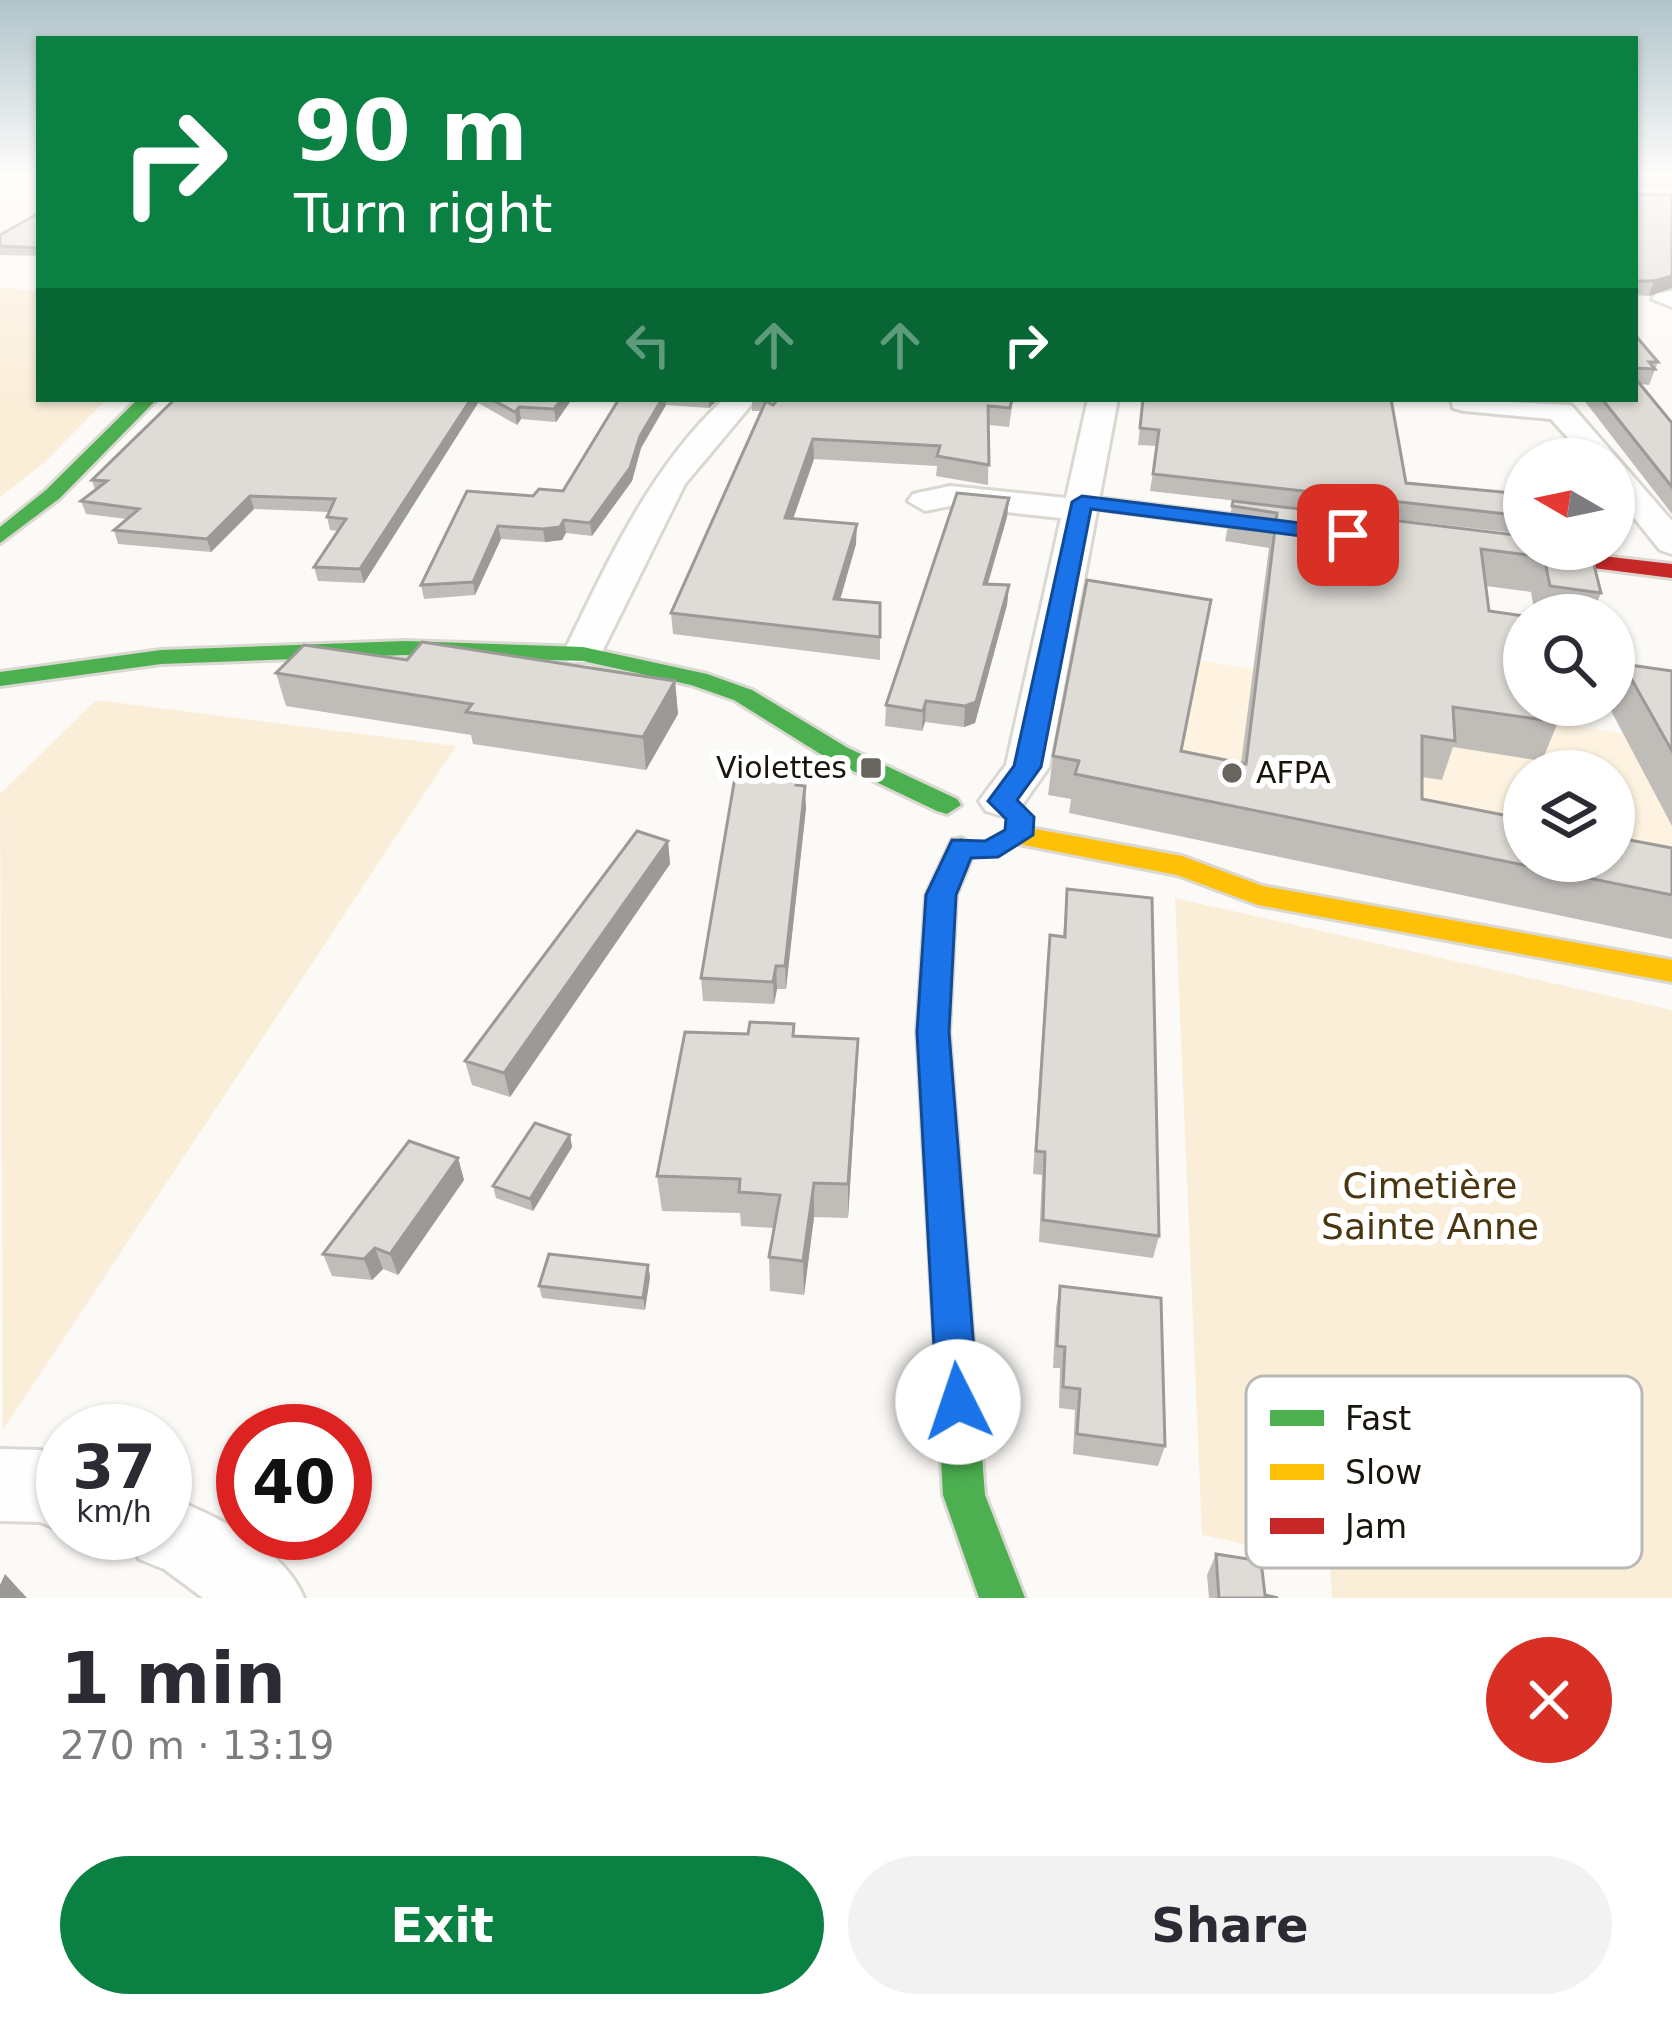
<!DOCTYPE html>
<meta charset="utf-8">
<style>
body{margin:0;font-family:"DejaVu Sans",sans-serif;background:#f2f2f3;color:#2b2b33;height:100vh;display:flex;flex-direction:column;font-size:45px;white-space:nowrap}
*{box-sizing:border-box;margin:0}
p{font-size:39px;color:#7c7c81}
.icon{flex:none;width:66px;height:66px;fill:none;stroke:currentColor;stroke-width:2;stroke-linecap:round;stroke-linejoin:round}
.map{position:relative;height:1598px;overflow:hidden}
.sheet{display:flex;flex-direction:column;background:#fff;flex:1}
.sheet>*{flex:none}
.guide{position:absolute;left:36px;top:36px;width:1602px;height:366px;border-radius:0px;box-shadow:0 3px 9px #0004;background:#0b8043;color:#fff;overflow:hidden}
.needle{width:78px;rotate:279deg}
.fabs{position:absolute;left:1503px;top:438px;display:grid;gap:24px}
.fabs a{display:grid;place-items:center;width:132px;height:132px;border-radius:50%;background:#fff;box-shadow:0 3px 9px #0004;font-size:60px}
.speed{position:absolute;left:36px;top:1404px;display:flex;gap:24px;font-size:60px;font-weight:700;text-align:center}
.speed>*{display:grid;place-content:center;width:156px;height:156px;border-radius:50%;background:#fff;box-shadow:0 3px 9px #0004;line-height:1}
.speed small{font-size:30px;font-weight:400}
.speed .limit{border:18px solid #d22;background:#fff;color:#111}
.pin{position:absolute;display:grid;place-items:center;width:102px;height:102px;color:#fff;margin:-51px;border-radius:24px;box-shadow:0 6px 18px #0006}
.me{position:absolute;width:132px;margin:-66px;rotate:356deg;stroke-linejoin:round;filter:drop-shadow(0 0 9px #0008)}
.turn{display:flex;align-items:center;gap:42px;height:252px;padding:0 60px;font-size:54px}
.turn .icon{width:156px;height:156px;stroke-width:2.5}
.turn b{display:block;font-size:84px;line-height:102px}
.lanes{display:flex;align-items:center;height:114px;padding:0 60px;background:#0003;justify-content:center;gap:60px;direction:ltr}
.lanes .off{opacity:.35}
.round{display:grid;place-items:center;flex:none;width:126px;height:126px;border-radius:63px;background:#f2f2f3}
.summary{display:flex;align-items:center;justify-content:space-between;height:204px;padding:0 60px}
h1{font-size:72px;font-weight:700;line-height:90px}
.button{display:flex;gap:24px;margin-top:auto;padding:24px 60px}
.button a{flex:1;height:138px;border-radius:72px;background:#0b8043;color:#fff;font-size:48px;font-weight:700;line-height:138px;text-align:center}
.button a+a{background:#f2f2f3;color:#2b2b33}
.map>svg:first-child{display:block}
.built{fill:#fdf3e0;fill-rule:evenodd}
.green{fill:#fbeed9}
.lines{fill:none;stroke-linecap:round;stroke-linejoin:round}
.street-casing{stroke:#dbd8d2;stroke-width:6}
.fast-casing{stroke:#dbd8d2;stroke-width:6}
.slow-casing{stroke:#dbd8d2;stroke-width:6}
.jam-casing{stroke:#dbd8d2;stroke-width:6}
.street{fill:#fffefe;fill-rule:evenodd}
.fast{fill:#4caf50;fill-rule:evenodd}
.slow{fill:#ffc107;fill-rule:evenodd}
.jam{fill:#c62828;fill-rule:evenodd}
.wall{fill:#c0bdb9}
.shaded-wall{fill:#9c9a96}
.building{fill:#dfdcd7;stroke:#9c9a96;stroke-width:3}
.route{fill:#1a73e8;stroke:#114b97;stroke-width:3}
.poi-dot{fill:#68655f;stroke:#fff;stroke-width:4.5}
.labels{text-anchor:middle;stroke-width:12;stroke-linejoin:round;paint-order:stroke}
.poi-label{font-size:30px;fill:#19150d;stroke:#fff;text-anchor:end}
.near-park-label{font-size:36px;fill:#4a3710;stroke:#fff}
.key{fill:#fff;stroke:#bab9b6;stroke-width:3}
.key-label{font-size:33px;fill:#19150d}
</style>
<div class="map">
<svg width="1672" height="1598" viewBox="0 0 1672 1598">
<rect width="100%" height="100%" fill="#fcfaf7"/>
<path class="built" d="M1143,650L1624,734L1672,826V892L1111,777ZM1524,771H1614V861H1524Z"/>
<path class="green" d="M0,287L39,291V399H107L44,463L0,497Z
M96,700L456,746L3,1430L0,794Z
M1175,898L1672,1010V1598H1332L1330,1562L1202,1535Z"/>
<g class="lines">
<defs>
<path id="street" d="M1672,291V307L1652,299L1656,294Z
M724,399H756L685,484L597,662H569L563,654C607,563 649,469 724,399Z
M1088,399H1118L1049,767L1018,811L1002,816L986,811L979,801L1006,765L1061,518L950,506L925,511L908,501L913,494L950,486L1066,498Z
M1451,399L1571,405L1672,521V554L1660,550L1614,493V459H1587L1551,419L1464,411L1453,408Z
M0,1449L40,1450L63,1459V1531L40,1522L0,1521Z
M165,1496C216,1515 283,1547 304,1598H203L164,1569L139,1559L128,1533H165Z"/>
<path id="fast" d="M138,399H157L60,498L0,543V527L46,490Z
M405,641L583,647L707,674L752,690L848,748L957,799L961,805L947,814L937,811L830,760L734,700L691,685L583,661L405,655L161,664L0,686V672L161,650Z
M962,838L976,847L956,895L949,1032L985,1495L1025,1598H979L943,1495L917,1032L926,895L952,840Z"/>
<path id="slow" d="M1082,496L1313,525L1323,531L1313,537L1075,506V498Z
M1019,826L1182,856L1263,886L1672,960V982L1258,905L1177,875L1009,842L1005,835Z"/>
<path id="jam" d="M1507,545L1672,564V578L1499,556L1496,551Z"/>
</defs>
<use href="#street" class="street-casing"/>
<use href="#fast" class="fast-casing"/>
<use href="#slow" class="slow-casing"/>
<use href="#jam" class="jam-casing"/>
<use href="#street" class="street"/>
<use href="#fast" class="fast"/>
<use href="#slow" class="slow"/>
<use href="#jam" class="jam"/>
</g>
<path class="wall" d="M1635,174H1672V188L1636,187V194L1672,195V288L1649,296L1635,295Z
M39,213V256L0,255V235Z
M1635,335L1658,362L1649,385L1640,384L1672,423V514L1583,399H1635Z
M175,399H572L556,422L521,419L517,425L478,403L364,583L318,581L314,567L338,531L330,530L327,517L329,512L254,509L211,552L118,544L114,530L127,519L86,514L81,501L95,490L92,480Z
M619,399H719L709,408L666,405L641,448L632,481L592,536L566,533L562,540L545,542L501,539L475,595L424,599L421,585L533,496L563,491Z
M752,399H771L769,403L773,405L1013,399L1009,427L989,425L988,485L936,476L937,466L814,459L793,519L856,544L840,599L880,603V660L673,634L671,613L761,411H752Z
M1143,399L1406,483L1524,494V534L1150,491L1157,446L1138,445Z
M1009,498L1007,517L988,584L1009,585L1007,605L975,723L964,727L925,722L922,731L885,726L886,705Z
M1233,501L1590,549L1601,593L1592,615H1535L1531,592L1486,586L1489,611L1558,722L1542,761L1453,747L1442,780L1422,777V799L1672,848V939L1069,813L1071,799L1048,795L1053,756L1181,751L1241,763L1269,548L1225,541Z
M407,660L675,681L678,714L646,770L473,744L471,735L286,706L276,673Z
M1623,664L1672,671V826L1608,705H1614V683Z
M798,785L806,808L786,989H777L774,1004L703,1001L701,978Z
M668,841L670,864L510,1097L472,1085L465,1061Z
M1067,889L1159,1236L1153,1258L1039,1242L1042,1175L1033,1174L1047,958L1050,935L1063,937Z
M794,1036L857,1073L848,1218L814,1217L804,1295L770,1291L769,1257L774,1228L741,1226L740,1213L662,1211L657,1176Z
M570,1135L572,1147L533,1211L496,1198L493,1186Z
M458,1158L464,1180L398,1275L383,1269L372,1280L332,1276L323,1254Z
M648,1265L650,1277L645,1310L542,1298L539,1286Z
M1060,1286L1165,1446L1158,1466L1073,1454L1075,1410L1059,1408L1060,1368H1053L1056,1308Z
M1216,1554L1265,1595L1278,1598H1209L1207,1575Z"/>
<path class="shaded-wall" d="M1672,276V288L1649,296L1654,281Z
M471,399H477L478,403L364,583L360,569Z
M562,399H572L556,422L554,409Z
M662,399H666V405L641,448L632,481L592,536L590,523Z
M709,399H719L709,408Z
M519,407L521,419L517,425L515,412Z
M813,439L814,459L786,539L785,518Z
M250,496L254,509L211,552L207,539Z
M1009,498L1007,517L982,603L984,584Z
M564,520L566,533L562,540L545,542L543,529Z
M857,524L856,544L834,621V599Z
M498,526L501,539L475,595L473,582Z
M1009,585L1007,605L975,723L964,727L965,706Z
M675,681L678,714L646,770L643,737Z
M926,701L925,722L922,731L923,711Z
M805,786L806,808L786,989L785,966Z
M668,841L670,864L510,1097L504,1073Z
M776,966L777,989L774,1004L773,982Z
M858,1039L857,1073L848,1218V1184Z
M570,1135L572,1147L533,1211L530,1199Z
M458,1158L464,1180L398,1275L390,1254Z
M814,1183V1217L804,1295L803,1261Z
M375,1248L383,1269L372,1280L364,1259Z
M648,1265L650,1277L645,1310L643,1298Z
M5,1574L27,1598H0V1585Z"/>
<path class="building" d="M1635,174L1636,194L1672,195V276L1654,281H1635Z
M39,213V248L0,246V235Z
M1635,335L1658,362H1649L1655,369L1635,368Z
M1635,378L1672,423V487L1602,399H1635Z
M175,399H471L360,569L314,567L346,519L327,517L335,499L250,496L207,539L114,530L139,509L81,501L107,481L92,480Z
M491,399H562L554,409L519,407L515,412Z
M619,399H662L640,436L630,468L590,523L564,520L560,527L543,529L498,526L473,582L421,585L467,491L533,496L539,489L563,491Z
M778,399H1012L1010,408L988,406L989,465L937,456L940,446L813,439L785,518L857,524L834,599L880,603V637L671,613L766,401L773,405Z
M1143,399H1391L1406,483L1524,494V516L1153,474L1159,430L1140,428Z
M957,493L1009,498L984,584L1009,585L976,702L965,706L926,701L923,711L886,705Z
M1233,501L1524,536V549H1590L1601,593L1550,586L1544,557L1481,549L1489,611L1524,616V705H1555L1558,722L1453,707L1455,741L1422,736V799L1524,819V861H1614V837L1672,848V895L1075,774L1079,761L1053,756L1087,580L1211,600L1181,751L1246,764L1277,513L1232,506Z
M422,642L675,681L643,737L466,712L472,704L276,673L304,645L407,660Z
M1623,664L1672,671V751Z
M736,771L798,773L796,785L805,786L785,966H776L773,982L701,978Z
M637,831L668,841L504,1073L465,1061Z
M1067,889L1152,898L1159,1236L1043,1220L1045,1152L1036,1151L1050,935L1065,937Z
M750,1022L794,1024L793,1036L858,1039L848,1184L814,1183L803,1261L769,1257L780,1195L739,1192L740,1179L657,1176L685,1032L748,1034Z
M535,1123L570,1135L530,1199L493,1186Z
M409,1141L458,1158L390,1254L375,1248L364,1259L323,1254Z
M549,1254L648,1265L643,1298L539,1286Z
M1060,1286L1161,1298L1165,1446L1077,1434L1080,1389L1063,1387L1065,1347L1057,1346Z
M1216,1554L1261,1561L1265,1595L1278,1598H1219Z"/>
<linearGradient id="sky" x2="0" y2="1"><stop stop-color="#b0c4ca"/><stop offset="0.44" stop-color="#fefdfb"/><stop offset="1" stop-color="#fefdfb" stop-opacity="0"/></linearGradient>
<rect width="1672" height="398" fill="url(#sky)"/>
<path class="route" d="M1082,496L1348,529L1359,535L1348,542L1091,509L1041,767L1017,800L1034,817L1033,835L998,857L971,858L956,895L949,1032L978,1402L972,1416L958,1422L943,1416L937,1402L917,1032L926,895L952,840L985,841L1005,830L1006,819L988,801L1014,766L1072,502Z"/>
<g class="poi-dot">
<rect x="859" y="756" width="24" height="24" rx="6"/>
<circle cx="1232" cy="773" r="12"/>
</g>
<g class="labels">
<g class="poi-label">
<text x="847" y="778">Violettes</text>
<text x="1256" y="783" text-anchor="start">AFPA</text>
</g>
<g class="near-park-label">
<text x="1430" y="1198">Cimetière<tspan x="1430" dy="41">Sainte Anne</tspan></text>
</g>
</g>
<rect x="1246" y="1376" width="396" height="192" rx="18" class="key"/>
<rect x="1270" y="1410" width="54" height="16" fill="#4caf50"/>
<rect x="1270" y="1464" width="54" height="16" fill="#ffc107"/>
<rect x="1270" y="1518" width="54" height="16" fill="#c62828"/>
<g class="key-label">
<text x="1345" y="1430">Fast</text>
<text x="1345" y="1484">Slow</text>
<text x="1345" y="1538">Jam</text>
</g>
</svg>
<div class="fabs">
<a><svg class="needle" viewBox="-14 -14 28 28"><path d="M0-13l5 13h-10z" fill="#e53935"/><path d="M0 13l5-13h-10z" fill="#7c7c81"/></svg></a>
<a><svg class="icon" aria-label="search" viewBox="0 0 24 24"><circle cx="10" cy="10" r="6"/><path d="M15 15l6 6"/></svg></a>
<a><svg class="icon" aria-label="layers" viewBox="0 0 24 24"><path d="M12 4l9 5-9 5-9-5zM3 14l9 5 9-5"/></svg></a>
</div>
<div class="speed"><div>37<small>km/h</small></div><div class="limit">40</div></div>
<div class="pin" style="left:1348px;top:535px;background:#d93025"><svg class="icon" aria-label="arrive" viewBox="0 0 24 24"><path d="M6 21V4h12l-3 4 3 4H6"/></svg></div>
<svg class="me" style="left:958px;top:1402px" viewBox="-20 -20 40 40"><circle r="19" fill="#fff"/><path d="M0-13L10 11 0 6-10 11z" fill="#1a73e8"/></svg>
<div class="guide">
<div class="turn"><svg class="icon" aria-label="right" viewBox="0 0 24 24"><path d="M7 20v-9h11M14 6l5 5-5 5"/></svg><div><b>90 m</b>Turn right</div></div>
<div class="lanes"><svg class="icon off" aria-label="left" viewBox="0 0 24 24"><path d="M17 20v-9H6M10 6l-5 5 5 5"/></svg><svg class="icon off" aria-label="ahead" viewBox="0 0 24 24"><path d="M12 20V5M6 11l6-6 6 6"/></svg><svg class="icon off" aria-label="ahead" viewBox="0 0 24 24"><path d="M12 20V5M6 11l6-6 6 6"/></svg><svg class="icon" aria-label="right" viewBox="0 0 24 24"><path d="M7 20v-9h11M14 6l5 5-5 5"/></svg></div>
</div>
</div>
<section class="sheet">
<div class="summary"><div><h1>1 min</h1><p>270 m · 13:19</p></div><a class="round" style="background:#d93025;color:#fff"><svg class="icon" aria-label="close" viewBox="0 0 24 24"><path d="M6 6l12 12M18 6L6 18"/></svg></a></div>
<div class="button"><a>Exit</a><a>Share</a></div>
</section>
